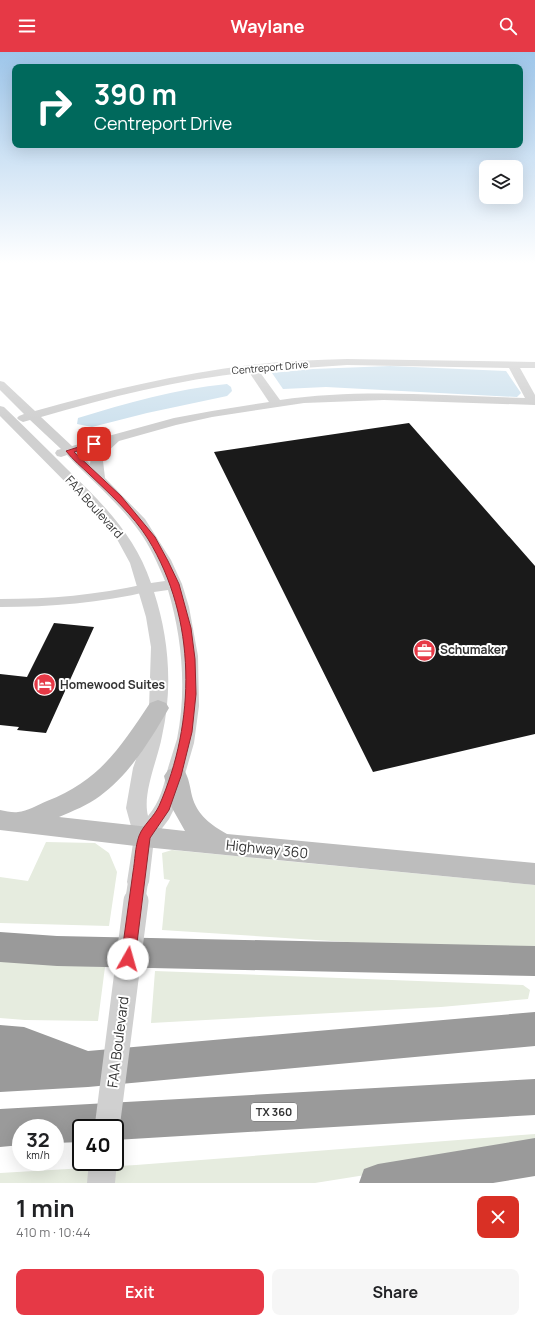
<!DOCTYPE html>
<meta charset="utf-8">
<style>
body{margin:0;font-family:Manrope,sans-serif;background:#f6f6f6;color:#202124;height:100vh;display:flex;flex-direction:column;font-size:15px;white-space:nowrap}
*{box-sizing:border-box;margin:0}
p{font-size:13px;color:#757577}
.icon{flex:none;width:22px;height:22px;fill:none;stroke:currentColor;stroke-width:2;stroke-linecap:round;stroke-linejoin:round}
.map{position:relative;height:1131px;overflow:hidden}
.drawer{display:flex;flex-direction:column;background:#fff;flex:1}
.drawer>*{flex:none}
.guide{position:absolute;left:12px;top:12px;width:511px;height:84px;border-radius:8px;box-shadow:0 4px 16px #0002;background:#00695c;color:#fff;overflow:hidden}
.fabs{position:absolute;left:479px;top:108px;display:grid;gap:8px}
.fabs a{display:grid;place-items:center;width:44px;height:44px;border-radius:8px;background:#fff;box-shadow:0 4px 16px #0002;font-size:20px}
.speed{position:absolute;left:12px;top:1067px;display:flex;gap:8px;font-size:20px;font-weight:700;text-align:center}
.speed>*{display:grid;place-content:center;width:52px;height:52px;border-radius:50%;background:#fff;box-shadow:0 4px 16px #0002;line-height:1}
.speed small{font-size:10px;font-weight:400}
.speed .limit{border:2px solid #111;border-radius:6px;background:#fff;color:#111}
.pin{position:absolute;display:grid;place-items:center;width:34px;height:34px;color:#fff;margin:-17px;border-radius:8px;box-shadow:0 2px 6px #0006}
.me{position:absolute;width:44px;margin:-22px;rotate:7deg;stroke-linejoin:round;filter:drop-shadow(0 0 3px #0008)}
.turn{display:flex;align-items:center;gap:14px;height:84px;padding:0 16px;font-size:18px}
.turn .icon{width:52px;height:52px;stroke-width:2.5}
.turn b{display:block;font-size:28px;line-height:34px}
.round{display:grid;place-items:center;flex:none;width:42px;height:42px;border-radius:8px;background:#f6f6f6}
.headline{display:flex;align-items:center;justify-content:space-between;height:68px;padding:0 16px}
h1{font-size:24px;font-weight:700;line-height:30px}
.action{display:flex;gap:8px;margin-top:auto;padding:8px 16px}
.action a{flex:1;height:46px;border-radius:8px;background:#e63946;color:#fff;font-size:16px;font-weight:700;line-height:46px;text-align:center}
.action a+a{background:#f6f6f6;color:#202124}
header{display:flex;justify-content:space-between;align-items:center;height:52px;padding:0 16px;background:#e63946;color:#fff;font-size:18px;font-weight:700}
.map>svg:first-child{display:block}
.green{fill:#e6ecdf}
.water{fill:#cfe2ee}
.building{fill:#1a1a1a}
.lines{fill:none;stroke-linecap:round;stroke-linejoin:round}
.minor{fill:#d0d0d0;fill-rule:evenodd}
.tertiary{fill:#d0d0d0;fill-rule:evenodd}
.secondary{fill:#bdbdbd;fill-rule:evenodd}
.motorway{fill:#9a9a9a;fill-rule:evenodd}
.tertiary-bridge-far1{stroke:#d0d0d0;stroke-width:20}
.tertiary-bridge{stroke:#d0d0d0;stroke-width:25}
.route{fill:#e63946;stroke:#96252e}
.labels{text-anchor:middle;stroke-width:4;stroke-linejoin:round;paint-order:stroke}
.far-street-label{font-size:10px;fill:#333;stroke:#fff}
.shield{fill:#fff;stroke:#707070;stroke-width:1}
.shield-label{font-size:11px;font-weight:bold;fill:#333}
.street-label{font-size:12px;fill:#333;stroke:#fff}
.poi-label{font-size:12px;font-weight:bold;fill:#333;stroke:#fff;text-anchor:start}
.near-street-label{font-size:14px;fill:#333;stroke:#fff}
</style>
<header><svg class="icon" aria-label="menu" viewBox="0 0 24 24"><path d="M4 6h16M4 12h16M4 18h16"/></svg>Waylane<svg class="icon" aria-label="search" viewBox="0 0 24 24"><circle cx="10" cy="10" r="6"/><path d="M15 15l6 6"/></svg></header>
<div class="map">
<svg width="535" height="1131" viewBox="0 0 535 1131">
<rect width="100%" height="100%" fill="#fff"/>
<path class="green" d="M46,790L95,791L109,801L117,820L109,874L0,871V825L28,829Z
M172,798L535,833V900L472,898L162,878L166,836L170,828L164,827L162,801Z
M0,908L105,915L98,969L25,968L0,966Z
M155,919L523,933L530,938L528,947L441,955L151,971Z
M535,1082V1096L315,1131H0V1121L136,1113Z"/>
<path class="water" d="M390,314L506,319L521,341L517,345L326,335L283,337L272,321L313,317Z
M227,332L231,335L232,339L227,344L147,361L92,375L77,372L78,366C127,351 176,337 227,332Z"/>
<path class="building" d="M409,371L535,514V682L373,720L214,400Z
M54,571L94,575L46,681L17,678L19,675L0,673V622L27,625Z"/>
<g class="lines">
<path class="minor" d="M146,532L150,533L152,536L150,539C101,551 51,555 0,555V547C51,547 96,543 146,532Z"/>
<path class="tertiary" d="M347,307L535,310V316H520L535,343V353L384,348L304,351L212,365L176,373L119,389L105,402L103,409L105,426L145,467L171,508L182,532L189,555L198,604L199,654L194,691L176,753L169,767L154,787L149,830L146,837L138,839L130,837L127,830L134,785L126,756L133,716L144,685L149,656L151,595L146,565L130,511L118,489L87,452L0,364V354L4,355C25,375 46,396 67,417C102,451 135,483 151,531L165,529C158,512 150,494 139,479C119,451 91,428 67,403L61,405L57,404L55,401L57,398L61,397L30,368L23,370L19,368L17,366L19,364L24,362L0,338V329L4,330L35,359C105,339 177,322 250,313C282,309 315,308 347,307ZM347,313L509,316L525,346C444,344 361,336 280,348L259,319ZM249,320L269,350L212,359L174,366L72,394L41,365C109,345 178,328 249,320ZM97,395L91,405L90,412L78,400ZM168,538C182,585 187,637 177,687C174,697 171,706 168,716C164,733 160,750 148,764C142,741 158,707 162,684C173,636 169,586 154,540Z
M115,1106L117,1110L115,1131H87L89,1110H115Z"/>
<path class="secondary" d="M158,648L166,651L169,656C151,687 130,722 100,744C88,753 73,759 59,765L185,779L172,756L164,724L168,718L176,715L184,718C189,726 190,735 192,744C197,763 211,773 227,782L535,811V833L144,795L0,778V758C6,759 13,761 18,760C27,759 38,753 47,749C99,729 120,696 150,651Z"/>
<path class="motorway" d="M0,880L57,884L535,894V924L57,914L0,910Z
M535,960V994L88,1035L0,1040V973L24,975L88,999Z
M535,1027V1063L115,1088V1076H81V1090L55,1091V1076H21V1093L0,1095V1057Z
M535,1086V1124L493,1131H359L364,1117L378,1112Z"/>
<path class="tertiary-bridge-far1" d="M135,850L138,830"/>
<path class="tertiary-bridge" d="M107,1076L136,849"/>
</g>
<linearGradient id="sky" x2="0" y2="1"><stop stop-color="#9ec6ea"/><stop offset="0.57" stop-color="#fff"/><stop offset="1" stop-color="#fff" stop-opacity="0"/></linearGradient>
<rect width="535" height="370" fill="url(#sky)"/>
<path class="route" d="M94,390L97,392L96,394L74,400L121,444L155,485L168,509L179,532L191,576L195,607L196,642L192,680L181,724L169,758L150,786L135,907L133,911L128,913L123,911L121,907C125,878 129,849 133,820C135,809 135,795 139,784C143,773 154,765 159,754C196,670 197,567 148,487C133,463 110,442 89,422C82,415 73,408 66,399Z"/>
<defs>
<symbol id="office-disc" viewBox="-11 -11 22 22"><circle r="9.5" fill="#e63946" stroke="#fff"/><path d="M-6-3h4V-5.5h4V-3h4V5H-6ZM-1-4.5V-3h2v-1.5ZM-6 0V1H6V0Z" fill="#fff"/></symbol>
<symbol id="hotel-disc" viewBox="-11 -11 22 22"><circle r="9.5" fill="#e63946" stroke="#fff"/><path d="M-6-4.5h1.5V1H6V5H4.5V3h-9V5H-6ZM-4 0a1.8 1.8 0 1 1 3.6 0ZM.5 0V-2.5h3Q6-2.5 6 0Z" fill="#fff"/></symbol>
</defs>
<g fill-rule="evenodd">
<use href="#office-disc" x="412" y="586" width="25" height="25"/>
<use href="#hotel-disc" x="32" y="620" width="25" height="25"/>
</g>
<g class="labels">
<g class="far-street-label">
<text transform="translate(270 315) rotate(-5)" y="4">Centreport Drive</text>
</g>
<rect class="shield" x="251" y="1051" width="46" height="18" rx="3"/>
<g class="shield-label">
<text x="274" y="1064">TX 360</text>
</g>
<g class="street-label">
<text transform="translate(94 455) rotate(48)" y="4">FAA Boulevard</text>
</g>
<g class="poi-label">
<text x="440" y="602">Schumaker</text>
<text x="60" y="637">Homewood Suites</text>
</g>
<g class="near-street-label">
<text transform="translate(267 797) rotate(6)" y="5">Highway 360</text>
<text transform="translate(118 990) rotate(-83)" y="5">FAA Boulevard</text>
</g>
</g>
</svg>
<div class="fabs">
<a><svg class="icon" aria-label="layers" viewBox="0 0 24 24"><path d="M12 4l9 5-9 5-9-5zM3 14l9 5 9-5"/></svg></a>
</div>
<div class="speed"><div>32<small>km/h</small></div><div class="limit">40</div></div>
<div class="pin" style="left:94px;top:392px;background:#d93025"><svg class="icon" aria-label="arrive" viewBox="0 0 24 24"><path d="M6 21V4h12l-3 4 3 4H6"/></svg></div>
<svg class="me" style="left:128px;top:907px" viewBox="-20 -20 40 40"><circle r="19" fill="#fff"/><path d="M0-13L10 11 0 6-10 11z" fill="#e63946"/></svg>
<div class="guide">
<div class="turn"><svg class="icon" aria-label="right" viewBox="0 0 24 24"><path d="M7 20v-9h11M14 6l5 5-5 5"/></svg><div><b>390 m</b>Centreport Drive</div></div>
</div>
</div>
<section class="drawer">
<div class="headline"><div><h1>1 min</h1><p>410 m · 10:44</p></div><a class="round" style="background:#d93025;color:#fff"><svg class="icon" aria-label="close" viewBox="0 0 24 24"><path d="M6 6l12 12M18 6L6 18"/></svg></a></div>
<div class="action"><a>Exit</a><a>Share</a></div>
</section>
